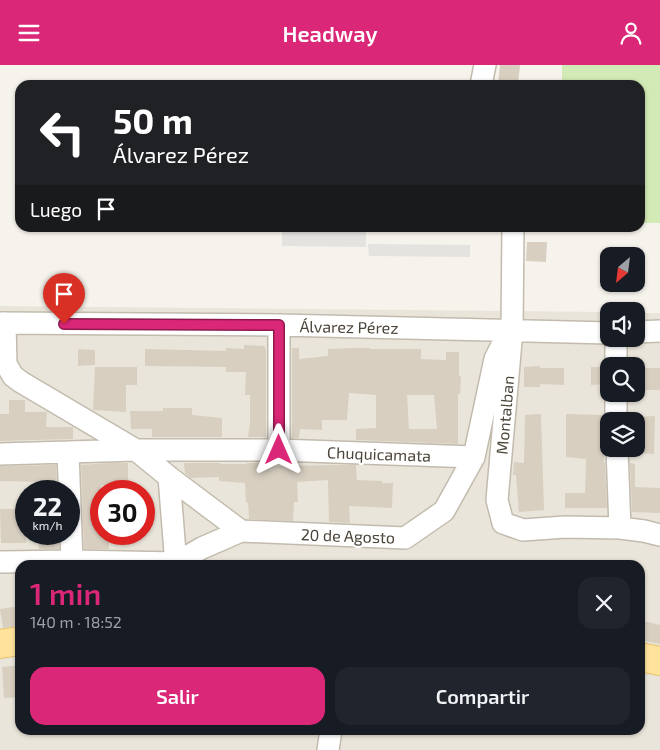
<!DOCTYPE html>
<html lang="es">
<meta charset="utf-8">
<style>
body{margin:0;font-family:"Exo 2",sans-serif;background:#20242c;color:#f1f3f6;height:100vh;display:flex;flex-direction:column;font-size:19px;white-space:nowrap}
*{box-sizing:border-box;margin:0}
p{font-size:16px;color:#9ea1a6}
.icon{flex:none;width:28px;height:28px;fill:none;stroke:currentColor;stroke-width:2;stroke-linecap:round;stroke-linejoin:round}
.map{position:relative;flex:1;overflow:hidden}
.side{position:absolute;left:15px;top:495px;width:630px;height:175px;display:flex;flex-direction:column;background:#171b24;border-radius:15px;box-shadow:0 1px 4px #0004}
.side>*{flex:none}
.hud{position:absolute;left:15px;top:15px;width:630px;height:152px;border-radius:15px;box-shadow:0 1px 4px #0004;background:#202124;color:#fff;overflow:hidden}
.needle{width:32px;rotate:208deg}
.tools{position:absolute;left:600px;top:182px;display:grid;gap:10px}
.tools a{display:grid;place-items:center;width:45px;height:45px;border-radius:10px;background:#171b24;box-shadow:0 1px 4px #0004;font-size:25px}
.speed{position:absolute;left:15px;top:415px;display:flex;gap:10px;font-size:25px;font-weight:700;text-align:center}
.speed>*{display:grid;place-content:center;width:65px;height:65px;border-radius:50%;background:#171b24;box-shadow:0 1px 4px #0004;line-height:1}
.speed small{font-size:12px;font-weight:400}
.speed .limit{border:8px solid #d22;background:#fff;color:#111}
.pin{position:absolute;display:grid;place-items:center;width:42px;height:42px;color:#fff;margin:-51px -21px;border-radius:50% 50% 50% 0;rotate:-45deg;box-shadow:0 0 5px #0007}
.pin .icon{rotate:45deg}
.me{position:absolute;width:55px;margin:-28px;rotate:0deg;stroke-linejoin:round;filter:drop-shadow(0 0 4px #0008)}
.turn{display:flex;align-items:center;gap:18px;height:105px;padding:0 15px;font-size:22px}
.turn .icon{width:65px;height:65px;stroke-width:2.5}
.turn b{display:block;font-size:35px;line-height:42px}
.then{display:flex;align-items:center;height:48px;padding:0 15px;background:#0003;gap:10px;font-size:19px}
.round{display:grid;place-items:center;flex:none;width:52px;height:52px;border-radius:15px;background:#20242c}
.summary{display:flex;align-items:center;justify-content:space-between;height:85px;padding:0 15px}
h1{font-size:30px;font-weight:600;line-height:38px;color:#db2777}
.button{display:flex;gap:10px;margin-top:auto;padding:10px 15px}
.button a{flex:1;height:58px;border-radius:15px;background:#db2777;color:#fff;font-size:20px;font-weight:600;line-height:58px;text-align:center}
.button a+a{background:#20242c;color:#f1f3f6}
header{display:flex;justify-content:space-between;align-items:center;height:65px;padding:0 15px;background:#db2777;color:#fff;font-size:22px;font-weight:600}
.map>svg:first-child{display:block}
.residential{fill:#eae5da;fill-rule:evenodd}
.green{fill:#d2eab5}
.parking{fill:#e5e3e0}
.building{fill:#d8cfc1;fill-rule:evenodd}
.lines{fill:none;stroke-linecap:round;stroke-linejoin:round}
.minor-casing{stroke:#c2bbae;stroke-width:24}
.major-casing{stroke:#e6c16a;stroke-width:30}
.minor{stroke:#fff;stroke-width:21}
.major{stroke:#ffe39c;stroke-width:28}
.route-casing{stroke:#8e194d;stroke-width:12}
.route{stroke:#db2777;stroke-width:9}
.labels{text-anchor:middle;stroke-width:4.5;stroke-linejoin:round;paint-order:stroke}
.street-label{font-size:16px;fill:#4b4439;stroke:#fff}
</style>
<header><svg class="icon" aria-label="menu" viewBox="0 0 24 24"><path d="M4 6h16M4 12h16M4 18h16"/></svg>Headway<svg class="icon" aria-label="person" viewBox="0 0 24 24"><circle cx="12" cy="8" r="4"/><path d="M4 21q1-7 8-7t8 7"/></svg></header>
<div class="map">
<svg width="660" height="685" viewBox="0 0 660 685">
<rect width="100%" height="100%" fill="#f6f3ec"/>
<path class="residential" d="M0,241L609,247V274H636V248H660V685H0ZM609,301H636V329H609ZM609,356H636V384H609ZM26,426H69V469H26ZM101,426H144V469H101ZM20,500H640V665H20Z"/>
<path class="green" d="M562,0H660V158H640V20H562Z"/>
<path class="parking" d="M282,163H366V182L282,181Z
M368,179L470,180V192L369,191Z"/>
<path class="building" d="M500,0H520L518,20H498Z
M527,177H547L546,197L526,196Z
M244,280L265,281V284H266V372H248L250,357V330H245L246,307H226V302L145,301V284L226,286V283L244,284Z
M292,283H299V294L328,291V284L352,283H370V284H421V294L446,295V287H459V311H461L460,329H458V379L356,375V364L376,363V330L349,328L347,355H322V365L300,364L299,373H292ZM407,330H434L437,364H409Z
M78,284L95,285V300L78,301Z
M540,301V303H564V320L540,319V322H524V302Z
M95,302H137V320H126V347L93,345Z
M591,302H604L606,308V319L591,320Z
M636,303H660V325H636Z
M9,335H25V347H47L46,362H73V374L0,376V349H9Z
M163,343H192V350L222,353V372H152V364H131L130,346H163Z
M541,349L544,445L519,447L516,410H513L514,397L524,398L525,350Z
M566,349L602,350V372H604V398H605L607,443H565V428H585L586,394L566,392Z
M655,351L654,389L636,388V352Z
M108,398H128V419L101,420V471H109V484H84L81,400Z
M184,398H220V399H247V398H263V400L281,401L335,400H356L357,415L382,416V418H393L392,443L349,441L350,458L329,457L328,415L297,417L298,437H294L293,456L249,454L248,437L246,438L245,418L219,416V412L191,413L185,408Z
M630,398L635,399V422L660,423V448L632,447Z
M56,400L57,426H43V417L0,416V401Z
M0,444H26V478H1Z
M59,471V484H39L38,472Z
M20,541V561L3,563L0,544Z
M643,556L660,560V579L640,575Z
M20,600V632L4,633L2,602Z"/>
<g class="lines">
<defs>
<path id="minor" d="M481,20L485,0
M513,162L512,265L497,435L503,458L523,465L565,462L620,463L644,466L660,470
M0,258L279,260L609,268
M5,258L6,299L13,311L21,317L136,385L169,412L241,466
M279,260V385
M636,267L660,266
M616,274V301
M616,329V356
M617,384L620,463
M68,387L72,496
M0,389L136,385H279L474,392
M169,412L176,500
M0,497L72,496L176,498
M176,498L202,483L241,466L405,473L444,446L474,392L495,294L505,274L512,265
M328,685L331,665"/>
<path id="major" d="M0,579L20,576
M640,592L660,596"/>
</defs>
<use href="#minor" class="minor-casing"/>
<use href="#major" class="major-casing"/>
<use href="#minor" class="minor"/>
<use href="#major" class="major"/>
</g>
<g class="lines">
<defs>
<path id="route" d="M64,259L279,260V385"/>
</defs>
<use href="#route" class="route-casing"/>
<use href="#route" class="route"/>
</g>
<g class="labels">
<g class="street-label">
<text transform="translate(349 262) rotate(1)" y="6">Álvarez Pérez</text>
<text transform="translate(505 350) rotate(-85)" y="6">Montalban</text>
<text transform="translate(379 389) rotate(2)" y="6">Chuquicamata</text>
<text transform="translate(348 471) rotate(2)" y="6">20 de Agosto</text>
</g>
</g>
</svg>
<div class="tools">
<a><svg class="needle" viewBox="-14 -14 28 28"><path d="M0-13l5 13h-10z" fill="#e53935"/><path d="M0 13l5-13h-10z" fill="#9ea1a6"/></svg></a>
<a><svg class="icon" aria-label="sound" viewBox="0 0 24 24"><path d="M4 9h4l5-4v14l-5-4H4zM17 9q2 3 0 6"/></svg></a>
<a><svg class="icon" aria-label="search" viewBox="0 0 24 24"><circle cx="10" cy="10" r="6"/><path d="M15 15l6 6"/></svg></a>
<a><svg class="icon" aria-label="layers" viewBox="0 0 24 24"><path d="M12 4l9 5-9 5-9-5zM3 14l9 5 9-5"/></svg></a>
</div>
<div class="speed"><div>22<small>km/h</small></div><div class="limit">30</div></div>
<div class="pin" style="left:64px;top:259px;background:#d93025"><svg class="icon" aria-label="arrive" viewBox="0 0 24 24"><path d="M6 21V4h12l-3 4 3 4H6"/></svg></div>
<svg class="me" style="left:279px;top:385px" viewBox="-20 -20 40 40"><path d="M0-17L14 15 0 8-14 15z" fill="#db2777" stroke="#fff" stroke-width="4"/></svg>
<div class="hud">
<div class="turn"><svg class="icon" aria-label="left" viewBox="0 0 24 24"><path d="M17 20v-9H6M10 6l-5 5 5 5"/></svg><div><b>50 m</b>Álvarez Pérez</div></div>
<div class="then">Luego<svg class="icon" aria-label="arrive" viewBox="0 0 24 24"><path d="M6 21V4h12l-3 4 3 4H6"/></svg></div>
</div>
<section class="side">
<div class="summary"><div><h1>1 min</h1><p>140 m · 18:52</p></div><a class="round"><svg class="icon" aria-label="close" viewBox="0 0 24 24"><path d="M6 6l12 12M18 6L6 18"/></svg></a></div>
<div class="button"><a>Salir</a><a>Compartir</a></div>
</section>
</div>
